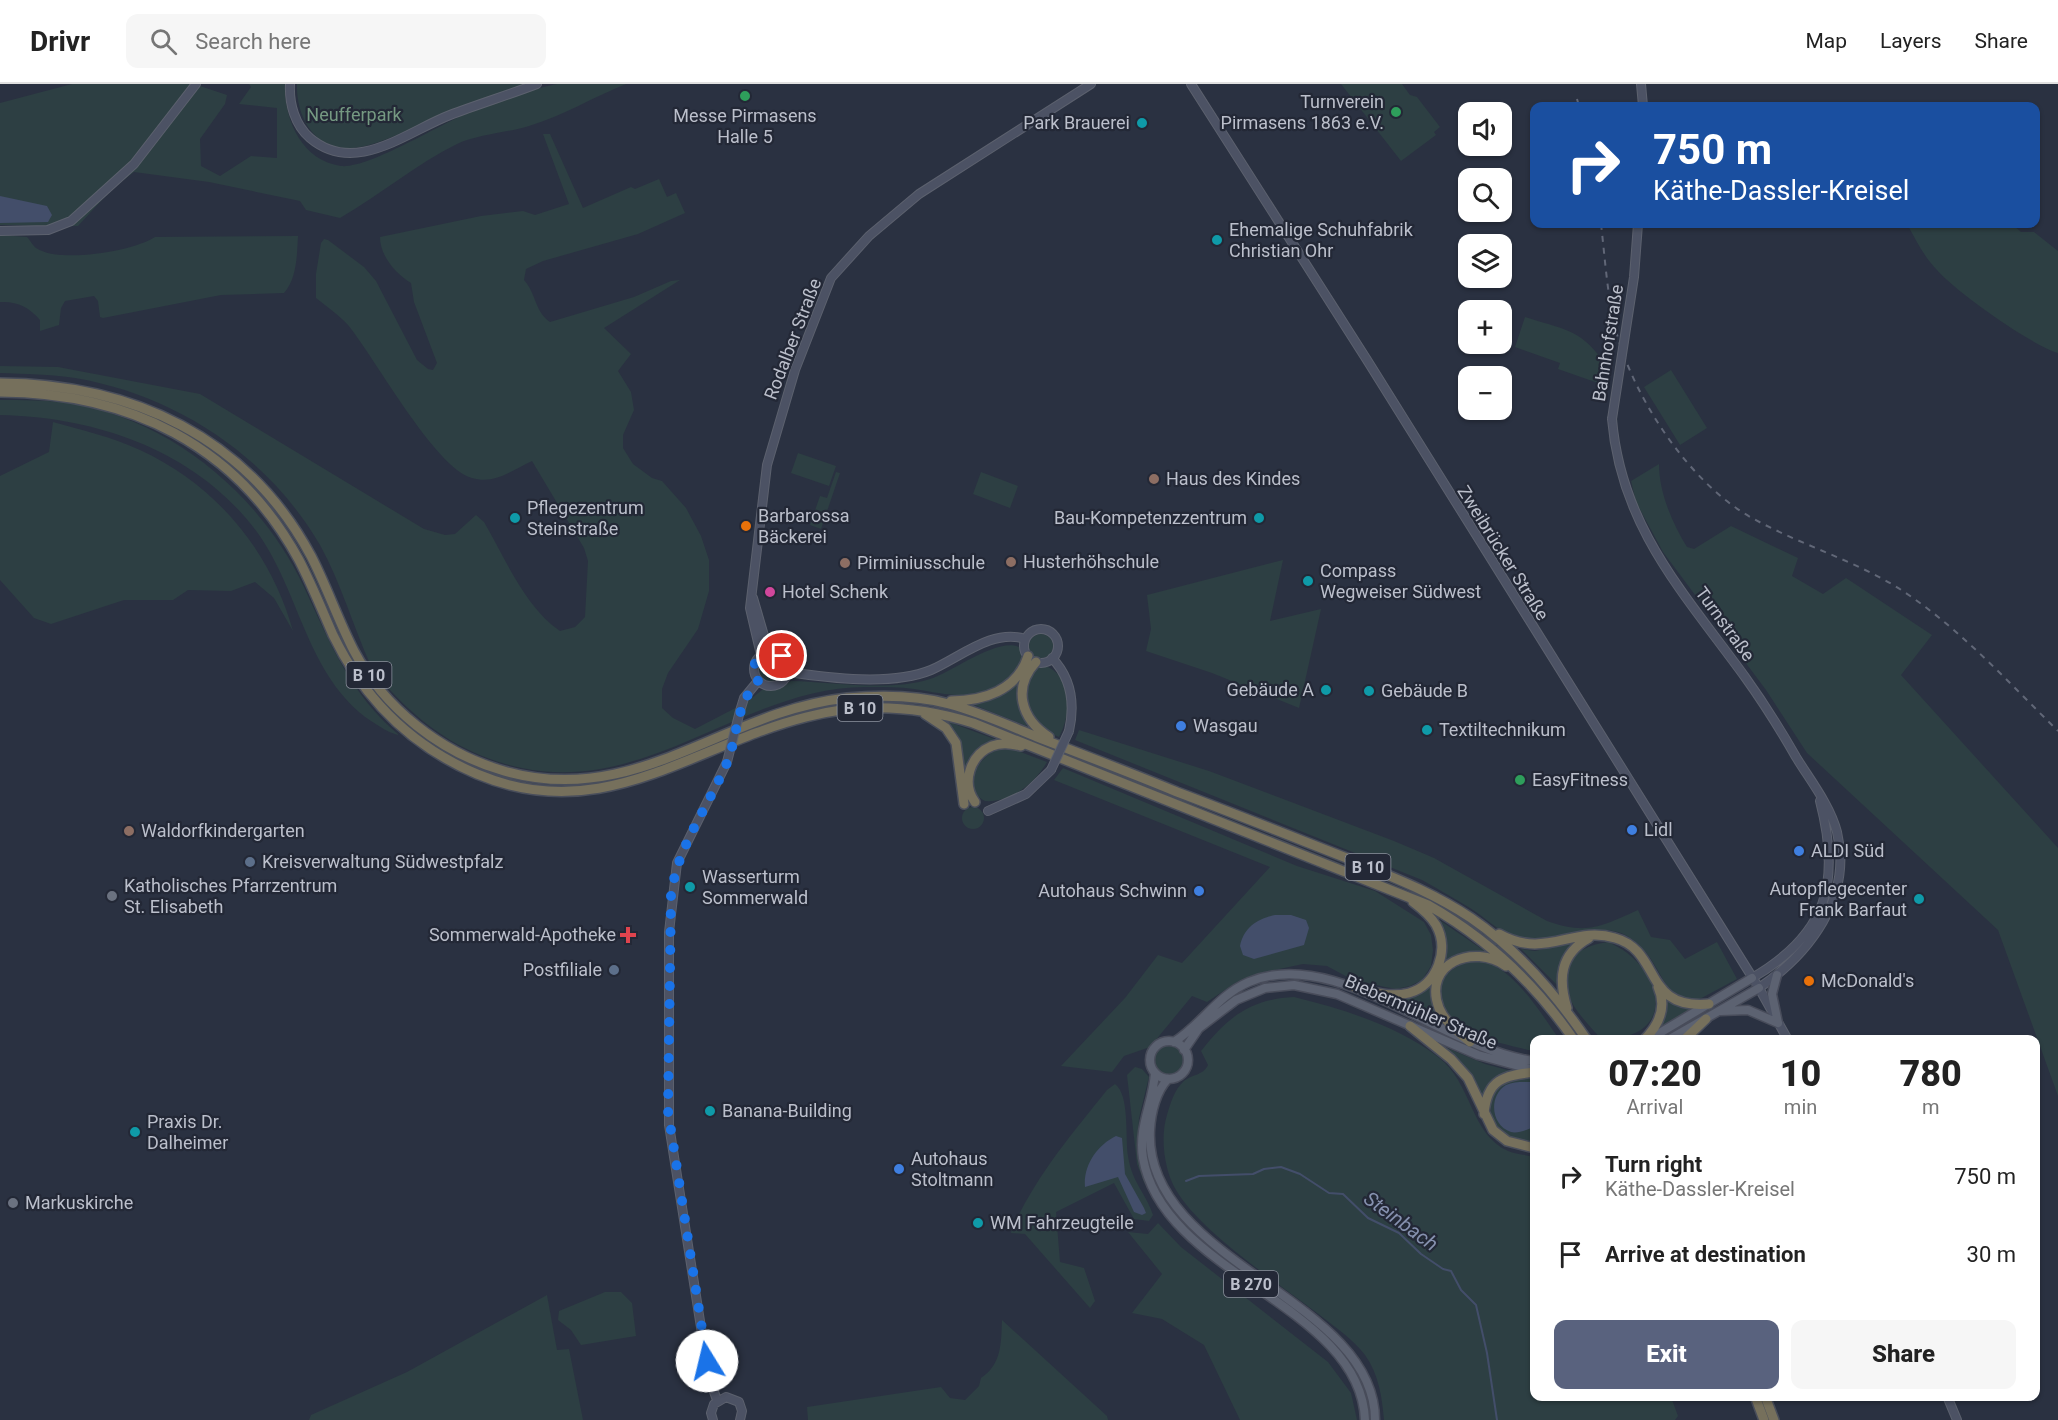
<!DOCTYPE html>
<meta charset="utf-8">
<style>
body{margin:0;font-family:Roboto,sans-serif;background:#f6f6f6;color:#222;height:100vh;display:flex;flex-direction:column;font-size:22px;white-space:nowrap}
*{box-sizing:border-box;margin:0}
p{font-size:20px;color:#767676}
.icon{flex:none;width:33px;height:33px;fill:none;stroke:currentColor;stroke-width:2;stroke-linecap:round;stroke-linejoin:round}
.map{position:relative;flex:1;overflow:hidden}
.panel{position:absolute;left:1530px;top:951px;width:510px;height:366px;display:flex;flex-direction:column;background:#fff;border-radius:12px;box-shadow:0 2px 4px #0004}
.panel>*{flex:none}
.top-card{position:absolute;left:1530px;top:18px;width:510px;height:126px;border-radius:12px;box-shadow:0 2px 4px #0004;background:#1a4fa0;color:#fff;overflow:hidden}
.fabs{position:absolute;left:1458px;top:18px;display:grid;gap:12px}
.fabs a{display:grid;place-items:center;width:54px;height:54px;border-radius:12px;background:#fff;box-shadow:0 2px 4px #0004;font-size:30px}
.pin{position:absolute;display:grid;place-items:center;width:51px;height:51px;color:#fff;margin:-26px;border:3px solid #fff;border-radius:50%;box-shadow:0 2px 6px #0007}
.me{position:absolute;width:66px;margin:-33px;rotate:351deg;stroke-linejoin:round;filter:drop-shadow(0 0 4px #0008)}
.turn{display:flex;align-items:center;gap:21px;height:126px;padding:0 24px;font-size:27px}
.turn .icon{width:78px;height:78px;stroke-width:2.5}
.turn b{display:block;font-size:42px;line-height:51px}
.eta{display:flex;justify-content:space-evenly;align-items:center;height:102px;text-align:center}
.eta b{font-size:36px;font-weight:800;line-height:42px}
.action{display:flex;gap:12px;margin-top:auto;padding:12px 24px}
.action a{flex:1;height:69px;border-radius:12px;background:#59627e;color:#fff;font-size:24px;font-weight:800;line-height:69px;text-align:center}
.action a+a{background:#f6f6f6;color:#222}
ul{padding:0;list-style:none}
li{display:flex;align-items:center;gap:18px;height:78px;padding:0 24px}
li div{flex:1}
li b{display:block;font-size:22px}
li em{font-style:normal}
header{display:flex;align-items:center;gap:36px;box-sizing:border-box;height:84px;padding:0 30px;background:#fff;border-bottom:2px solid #e0e0e0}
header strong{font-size:28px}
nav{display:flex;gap:33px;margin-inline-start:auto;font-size:21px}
.search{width:420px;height:54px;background:#f6f6f6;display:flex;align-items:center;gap:15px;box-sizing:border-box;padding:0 21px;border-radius:12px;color:#767676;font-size:22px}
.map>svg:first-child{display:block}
.green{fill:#2d3f43}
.water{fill:#434e6a}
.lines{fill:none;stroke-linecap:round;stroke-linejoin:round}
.stream{stroke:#434e6a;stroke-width:2}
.secondary-casing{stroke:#5c616e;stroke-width:10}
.primary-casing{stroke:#484c5a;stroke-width:11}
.highway-casing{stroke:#494e5b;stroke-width:12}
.secondary{stroke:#4c5264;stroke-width:8}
.primary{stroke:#5c6271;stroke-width:8}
.highway{stroke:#76705c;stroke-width:9}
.rail{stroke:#616777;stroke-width:2;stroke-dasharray:6 6;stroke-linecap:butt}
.secondary-bridge-casing{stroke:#5c616e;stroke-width:10;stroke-linecap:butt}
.secondary-bridge{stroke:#4c5264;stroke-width:8}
.route{stroke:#1a73e8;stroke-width:10;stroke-dasharray:0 18}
.leisure-dot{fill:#2e9e5b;stroke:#232836;stroke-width:2}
.culture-dot{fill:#0f9aa8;stroke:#232836;stroke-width:2}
.education-dot{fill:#8d6e63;stroke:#232836;stroke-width:2}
.food-dot{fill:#e8710a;stroke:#232836;stroke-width:2}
.hotel-dot{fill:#d1479c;stroke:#232836;stroke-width:2}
.shop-dot{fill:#3f7fe0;stroke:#232836;stroke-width:2}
.service-dot{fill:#5c6f8a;stroke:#232836;stroke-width:2}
.worship-dot{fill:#6b7280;stroke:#232836;stroke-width:2}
.health-dot{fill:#e0444e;stroke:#232836;stroke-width:2}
.labels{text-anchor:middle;stroke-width:4.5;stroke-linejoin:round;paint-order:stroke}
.shield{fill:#232836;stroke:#8d929e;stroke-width:1.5}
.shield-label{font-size:16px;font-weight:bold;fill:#bbbfcb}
.poi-label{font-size:18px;fill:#bbbfcb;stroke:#232836;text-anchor:start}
.park-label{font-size:18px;fill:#759982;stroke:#232836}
.street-label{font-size:18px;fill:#bbbfcb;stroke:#232836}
.water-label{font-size:20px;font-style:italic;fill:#8691af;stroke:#232836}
</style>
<header>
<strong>Drivr</strong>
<div class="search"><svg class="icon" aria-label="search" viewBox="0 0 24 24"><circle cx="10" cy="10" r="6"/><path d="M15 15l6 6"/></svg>Search here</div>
<nav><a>Map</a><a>Layers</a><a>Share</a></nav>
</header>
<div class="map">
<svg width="2058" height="1336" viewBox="0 0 2058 1336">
<rect width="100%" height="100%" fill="#2a3141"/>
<path class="green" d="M72,0H193L159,47L127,81L133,87L200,2L227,11L225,20L200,55L201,82L220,92L251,72L277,74V24L239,20L251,3L249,0H285C284,36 302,77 341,82C368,85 438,41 466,30C490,21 534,4 557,0C579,0 604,0 626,0C593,13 563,32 529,42C506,49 479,50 457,60C416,80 380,111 340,134L306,126L300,117L209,98L134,88L112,105L78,142L0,141V19Z
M297,0H524C489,14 455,27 421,41C397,50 369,66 343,64C310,61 296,28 297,0Z
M1341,0H1402L1410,11L1417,13L1440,43L1434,48L1436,51L1401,77Z
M543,50H550L583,124L631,103L635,105L659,95L667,113L676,109L685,129L638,150L543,177L526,185L524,196C536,209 535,228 550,238L634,213L671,197L680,196L604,244L631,270L618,287L631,308L634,326L623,351V364L633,380L652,394L662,397L686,424L701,452L709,476V507L698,545L668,589L662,605V624L673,634L695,645L747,618L762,606L780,605L791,597C833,598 890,608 930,595C952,588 998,553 1019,563C1023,575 1022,581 1013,590C984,620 951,611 914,605C900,603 885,603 870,603C748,600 651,711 522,684C469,673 427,646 390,606C383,599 375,591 371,582C353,542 341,499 320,461C268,372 176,311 75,294C50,290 25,290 0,289V282L58,283L200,310L424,445L445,451L455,450L476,431L484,438C505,474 525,523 560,547L575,543L585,533L588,477L584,464L532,377C512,386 495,401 472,394C435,384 375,274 348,241C339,231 326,222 316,214V190L321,159L324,155L328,156L364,183L376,197L417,276L428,285L433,286L437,279L414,218L411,199C396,190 380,172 380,153L481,132L523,127L535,131L569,120Z
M1907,140H2012L2021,148H2034L2058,167V269C2031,261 1956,208 1937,186C1924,173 1916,156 1907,140Z
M0,151L27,153C30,156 33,162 36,164C59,180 134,167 155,153L298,152C297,170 297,195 284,209L221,211L103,234L100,233L98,217L94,212L65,217L61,224L59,241L40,247V236C29,223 17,217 0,218Z
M1525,233C1561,245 1580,244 1603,277L1598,299L1558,285L1560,279L1515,263Z
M1671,286L1707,344L1680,361L1644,303Z
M0,316C23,316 46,316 68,319C171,335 261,411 304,503C330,559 351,611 399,651C388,649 381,643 371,637C306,592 301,509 257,448C197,367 97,333 0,331Z
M53,338C82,346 112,353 140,366C216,401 271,467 293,547L274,514L255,498L231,507L188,506L173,516H124L51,540L34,534L0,496V392L49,368Z
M798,369L836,382L829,402L791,389Z
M1659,380C1659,408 1672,439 1687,463L1694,465L1731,442L1798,474L1792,492L1823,510L1846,494L1932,551L1901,591L2058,764V1012L1998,846L1807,669L1766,606L1663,468L1636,418L1631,397Z
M836,388L840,389L821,445L810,441L820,412L827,414Z
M981,388L1018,402L1010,424L973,410Z
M1283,476L1270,537L1321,525L1299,624L1212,589L1146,567L1151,545L1147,511Z
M1029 562a12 12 0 1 1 24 0a12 12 0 1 1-24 0Z
M759 585a12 12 0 1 1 24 0a12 12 0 1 1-24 0Z
M1042,581C1073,589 1072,630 1059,653C1027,640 1021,615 1033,585Z
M1021,592C1015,612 1019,624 1027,642L974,621C994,616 1009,609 1021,592Z
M949,638L997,656C978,665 971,672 965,693L961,659Z
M1079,646L1209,687L1394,757L1434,774L1547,837C1587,851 1600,843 1638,826L1651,853L1670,856L1685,875L1717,858L1737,895L1696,917L1675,913C1662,898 1655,877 1642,864C1604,822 1561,868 1520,855C1501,850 1486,834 1470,824C1454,814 1438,805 1422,796L1075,656Z
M1000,664H1010L1047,678C1035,699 1011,719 985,717C958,703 979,672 1000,664Z
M1063,684L1297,782L1375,807L1424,838L1431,851L1433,866L1431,882L1422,896L1410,902L1396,905L1385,903L1351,895L1327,882L1303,880L1260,889L1237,898L1207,918L1192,912L1150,963L1124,972L1112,988L1061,982L1125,914L1158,871L1182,879L1270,783L1054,696Z
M962 734a11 11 0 1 1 22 0a11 11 0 1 1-22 0Z
M1435,833L1486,868C1469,866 1457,871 1444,882L1435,924L1443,941L1386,915L1409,913L1443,877Z
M1574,858C1561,872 1558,883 1557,901L1521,865L1535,867Z
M1608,858C1663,881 1682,956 1601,955C1590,942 1574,927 1568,910C1555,877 1580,862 1608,858Z
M1472,876C1509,875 1540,928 1559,955L1534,956V966H1528C1497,958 1438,948 1441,906C1442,888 1457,882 1472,876Z
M1294,913C1343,925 1398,942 1438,973C1472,998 1470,1050 1508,1067C1515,1070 1526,1071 1534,1073V1312L1671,1313L1678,1332L1675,1336H1384C1382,1313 1379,1291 1365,1271C1354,1256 1335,1243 1321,1232C1281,1201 1200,1148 1176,1106C1164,1086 1160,1053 1167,1031C1170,1020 1175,1005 1183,998C1191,990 1203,992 1208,981L1201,967C1228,933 1250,915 1294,913Z
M1666,914L1673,920L1693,924L1658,946L1664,935Z
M1438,960L1485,980L1511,987L1489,1000L1481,1019Z
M1154 976a15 15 0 1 1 30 0a15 15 0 1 1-30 0Z
M1135,983L1142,985L1149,993L1139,1034L1138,1051L1145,1101L1137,1080L1127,991Z
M1534,994V1059C1481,1057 1471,992 1534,994Z
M1115,1000C1130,1011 1125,1054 1128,1072C1132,1099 1146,1109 1153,1131L1149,1137L1134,1135L1114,1099L1056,1128L1060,1178L1084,1184L1095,1217L1090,1224L1025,1150L1011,1149L1012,1145C1036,1092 1071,1051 1107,1006Z
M1158,1139L1181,1163L1328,1278L1351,1309L1357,1336H1240L1204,1261L1162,1235L1132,1229L1162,1190L1128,1148L1148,1150Z
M605,1208H621L632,1219L636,1252L581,1261L571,1246L558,1236L559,1227Z
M547,1211L557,1266L569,1265L583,1336H309L311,1331L407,1288Z
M1002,1236L1107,1332L1108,1336H808L807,1323L941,1303L950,1314L965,1316L979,1302L981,1294C1002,1280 1001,1259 1002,1236Z"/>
<path class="water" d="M0,112L47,122L52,131L48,138L0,139Z
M1275,831H1291L1306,836L1309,844L1304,861L1254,875L1243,871L1240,862C1244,843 1257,835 1275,831Z
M1534,998V1043C1528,1045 1518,1050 1511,1048C1491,1042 1488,1012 1506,1001C1514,997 1525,998 1534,998Z
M1116,1052L1122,1054L1125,1090L1144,1124L1146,1129L1142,1131L1134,1128L1118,1093L1085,1103C1083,1082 1097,1061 1116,1052Z"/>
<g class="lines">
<path class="stream" d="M1186,1097L1199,1092L1253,1090L1264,1085L1281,1083L1300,1090L1329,1109L1343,1110L1368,1134L1399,1149L1421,1170L1443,1185L1451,1187L1461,1206L1476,1221L1487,1269L1497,1336"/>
<defs>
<path id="secondary" d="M290,0C289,20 295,41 310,54C355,92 406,48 450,31C479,20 508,11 537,0
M1191,0L1367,276L1759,904L1788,956
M1641,0L1643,22
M0,147L48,146L71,137L134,80L196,0
M1612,335C1621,443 1684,509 1745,593C1763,618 1780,645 1796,673C1810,696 1830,721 1837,748C1853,814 1809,870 1759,904
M753,514L767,562L772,568
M1024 562a17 17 0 1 1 34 0a17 17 0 1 1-34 0Z
M754 585a17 17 0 1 1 34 0a17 17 0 1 1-34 0Z
M761,571L750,524L767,381L795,286L831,194L869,152L919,110L1091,0
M1052,574C1072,595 1075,620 1069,647
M788,588C829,594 892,602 931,586C959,574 993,544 1025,555
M740,627L744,614L758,597
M988,727L1026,710L1051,686
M1752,894C1828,850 1841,798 1820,717
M1947,1312L1957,1336
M717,1316L709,1294L669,1041V848L677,779L727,678
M713,1336L711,1329L714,1320L726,1313L739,1318L742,1327L740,1336"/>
<path id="primary" d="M1777,891L1772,910L1778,939
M1721,927L1748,926L1778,939
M1648,956L1752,894
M1668,956L1759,904
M1150 976a19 19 0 1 1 38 0a19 19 0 1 1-38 0Z
M1174,958C1201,941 1218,911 1249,898C1337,861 1444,966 1534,977
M1184,966L1199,944L1236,916L1265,904L1294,901L1337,910L1478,971L1534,986
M1155,989C1153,1019 1138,1043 1143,1074C1163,1191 1361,1221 1365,1336
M1168,995C1156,1007 1151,1029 1150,1046C1143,1178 1375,1214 1375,1336"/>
<path id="highway" d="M0,299C132,300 247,353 311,472C327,503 338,536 354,567C384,624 441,669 504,687C637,725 723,627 847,614C881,611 916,611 949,620C979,628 1008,641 1037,653C1084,671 1131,689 1177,708C1233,729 1288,751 1344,773C1387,791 1431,807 1471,834C1518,866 1555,909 1587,956
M0,308C129,309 236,360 299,476C312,501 322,526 333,551C364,615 411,662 477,690C603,743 691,662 806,633C863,618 918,622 973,639L1428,821C1488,855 1535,899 1574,956
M1036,578C1012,604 1021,635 1049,653
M951,617C983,617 1017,607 1028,572
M925,630L946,644L956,659L964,720
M975,718C961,699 970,671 992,662C1002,658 1011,660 1021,662
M1499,850C1546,876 1573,841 1615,854C1662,867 1642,926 1709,920
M1354,903C1371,908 1390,914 1409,909C1437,901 1450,866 1436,841C1430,831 1421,824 1413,818
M1567,924C1558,895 1560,870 1589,854
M1410,942L1451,975L1468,994L1493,1046L1507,1057L1534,1064
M1644,956C1659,941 1667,923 1658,903
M1684,956L1706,935
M1470,958C1459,948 1445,939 1439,924C1422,879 1474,859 1506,882
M1484,1030C1487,995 1503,992 1534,988
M1755,1312L1764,1336
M1765,1312L1774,1336"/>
</defs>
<use href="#secondary" class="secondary-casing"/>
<use href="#primary" class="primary-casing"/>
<use href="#highway" class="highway-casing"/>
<use href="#secondary" class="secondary"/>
<use href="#primary" class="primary"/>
<use href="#highway" class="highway"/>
<path class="rail" d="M1577,15L1579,22
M1601,140C1605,174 1607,209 1615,243C1632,312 1689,399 1752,434C1799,460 1850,475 1895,502C1956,540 2007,597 2058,647"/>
<defs>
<path id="secondary-bridge" d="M1612,335L1634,193L1638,140
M727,678L740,627
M1051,686L1069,647"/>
</defs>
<use href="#secondary-bridge" class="secondary-bridge-casing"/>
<use href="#secondary-bridge" class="secondary-bridge"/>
</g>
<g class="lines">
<path class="route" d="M707,1277L668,1027L671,812C677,763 707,725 726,681C739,651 734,623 758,597L754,588L755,579L768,568L782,572"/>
</g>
<g class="leisure-dot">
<circle cx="745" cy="12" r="6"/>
<circle cx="1396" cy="28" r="6"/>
<circle cx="1520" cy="696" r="6"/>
</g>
<g class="culture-dot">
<circle cx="1142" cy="39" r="6"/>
<circle cx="1217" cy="156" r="6"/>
<circle cx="515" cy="434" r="6"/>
<circle cx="1259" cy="434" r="6"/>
<circle cx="1308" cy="497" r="6"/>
<circle cx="1326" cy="606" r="6"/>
<circle cx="1369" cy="607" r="6"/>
<circle cx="1427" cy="646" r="6"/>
<circle cx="690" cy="803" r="6"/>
<circle cx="1919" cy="815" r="6"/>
<circle cx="710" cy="1027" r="6"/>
<circle cx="135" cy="1048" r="6"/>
<circle cx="978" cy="1139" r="6"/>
</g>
<g class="education-dot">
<circle cx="1154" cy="395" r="6"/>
<circle cx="1011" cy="478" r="6"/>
<circle cx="845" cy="479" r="6"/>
<circle cx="129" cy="747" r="6"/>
</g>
<g class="food-dot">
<circle cx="746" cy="442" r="6"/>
<circle cx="1809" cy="897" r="6"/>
</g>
<circle class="hotel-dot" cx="770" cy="508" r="6"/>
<g class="shop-dot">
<circle cx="1181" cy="642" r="6"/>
<circle cx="1632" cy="746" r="6"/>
<circle cx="1799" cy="767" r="6"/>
<circle cx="1199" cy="807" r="6"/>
<circle cx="899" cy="1085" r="6"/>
</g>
<g class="service-dot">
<circle cx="250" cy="778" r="6"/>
<circle cx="614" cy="886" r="6"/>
</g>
<g class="worship-dot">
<circle cx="112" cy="812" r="6"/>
<circle cx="13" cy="1119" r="6"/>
</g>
<path class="health-dot" d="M625 842h6v6h6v6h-6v6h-6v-6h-6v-6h6z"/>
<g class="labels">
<g class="shield">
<rect x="346.5" y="578" width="45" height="26" rx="4.5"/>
<rect x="837.5" y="611" width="45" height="26" rx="4.5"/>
<rect x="1345.5" y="770" width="45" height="26" rx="4.5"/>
<rect x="1224" y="1187" width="54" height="26" rx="4.5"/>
</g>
<g class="shield-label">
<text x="369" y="597">B 10</text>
<text x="860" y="630">B 10</text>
<text x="1368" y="789">B 10</text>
<text x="1251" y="1206">B 270</text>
</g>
<g class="poi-label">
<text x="1384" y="24" text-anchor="end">Turnverein<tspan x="1384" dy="21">Pirmasens 1863 e.V.</tspan></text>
<text x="745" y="38" text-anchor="middle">Messe Pirmasens<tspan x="745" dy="21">Halle 5</tspan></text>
<text x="1130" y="45" text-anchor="end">Park Brauerei</text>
<text x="1229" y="152">Ehemalige Schuhfabrik<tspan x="1229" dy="21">Christian Ohr</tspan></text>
<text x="1166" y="401">Haus des Kindes</text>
<text x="527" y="430">Pflegezentrum<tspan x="527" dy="21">Steinstraße</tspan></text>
<text x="758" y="438">Barbarossa<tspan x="758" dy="21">Bäckerei</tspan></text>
<text x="1247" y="440" text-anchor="end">Bau-Kompetenzzentrum</text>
<text x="1023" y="484">Husterhöhschule</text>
<text x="857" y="485">Pirminiusschule</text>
<text x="1320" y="493">Compass<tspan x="1320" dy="21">Wegweiser Südwest</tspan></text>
<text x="782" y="514">Hotel Schenk</text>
<text x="1314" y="612" text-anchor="end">Gebäude A</text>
<text x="1381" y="613">Gebäude B</text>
<text x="1193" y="648">Wasgau</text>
<text x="1439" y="652">Textiltechnikum</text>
<text x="1532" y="702">EasyFitness</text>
<text x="1644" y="752">Lidl</text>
<text x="141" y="753">Waldorfkindergarten</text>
<text x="1811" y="773">ALDI Süd</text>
<text x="262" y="784">Kreisverwaltung Südwestpfalz</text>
<text x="702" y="799">Wasserturm<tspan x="702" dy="21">Sommerwald</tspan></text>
<text x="124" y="808">Katholisches Pfarrzentrum<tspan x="124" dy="21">St. Elisabeth</tspan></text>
<text x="1907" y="811" text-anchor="end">Autopflegecenter<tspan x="1907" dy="21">Frank Barfaut</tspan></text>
<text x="1187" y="813" text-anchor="end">Autohaus Schwinn</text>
<text x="616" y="857" text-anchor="end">Sommerwald-Apotheke</text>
<text x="602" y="892" text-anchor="end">Postfiliale</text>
<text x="1821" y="903">McDonald's</text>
<text x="722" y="1033">Banana-Building</text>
<text x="147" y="1044">Praxis Dr.<tspan x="147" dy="21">Dalheimer</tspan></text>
<text x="911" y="1081">Autohaus<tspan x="911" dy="21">Stoltmann</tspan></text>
<text x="25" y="1125">Markuskirche</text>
<text x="990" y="1145">WM Fahrzeugteile</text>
</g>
<g class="park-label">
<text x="354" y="37">Neufferpark</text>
</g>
<g class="street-label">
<text transform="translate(793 255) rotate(-69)" y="6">Rodalber Straße</text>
<text transform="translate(1608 259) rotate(-81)" y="6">Bahnhofstraße</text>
<text transform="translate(1503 469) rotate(58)" y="6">Zweibrücker Straße</text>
<text transform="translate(1725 540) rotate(54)" y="6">Turnstraße</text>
<text transform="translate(1421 928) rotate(23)" y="6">Biebermühler Straße</text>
</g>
<g class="water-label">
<text transform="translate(1401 1137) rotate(36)" y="7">Steinbach</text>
</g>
</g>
</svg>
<div class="fabs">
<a><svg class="icon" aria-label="sound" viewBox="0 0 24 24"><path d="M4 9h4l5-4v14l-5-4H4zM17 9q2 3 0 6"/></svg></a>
<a><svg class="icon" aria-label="search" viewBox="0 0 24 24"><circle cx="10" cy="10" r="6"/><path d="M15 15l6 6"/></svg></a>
<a><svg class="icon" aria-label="layers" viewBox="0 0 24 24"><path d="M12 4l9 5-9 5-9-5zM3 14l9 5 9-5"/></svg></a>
<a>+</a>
<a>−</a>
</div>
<div class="pin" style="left:782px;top:572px;background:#d93025"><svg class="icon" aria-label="arrive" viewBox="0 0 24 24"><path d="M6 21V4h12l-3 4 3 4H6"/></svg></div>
<svg class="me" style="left:707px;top:1277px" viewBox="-20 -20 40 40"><circle r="19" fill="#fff"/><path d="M0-13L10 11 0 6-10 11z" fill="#1a73e8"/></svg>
<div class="top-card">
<div class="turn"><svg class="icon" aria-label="right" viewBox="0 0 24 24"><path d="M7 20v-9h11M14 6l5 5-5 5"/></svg><div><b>750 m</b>Käthe-Dassler-Kreisel</div></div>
</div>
<section class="panel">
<div class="eta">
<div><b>07:20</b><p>Arrival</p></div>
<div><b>10</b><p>min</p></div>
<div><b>780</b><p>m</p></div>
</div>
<ul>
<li><svg class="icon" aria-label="right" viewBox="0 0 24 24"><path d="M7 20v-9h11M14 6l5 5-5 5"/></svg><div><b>Turn right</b><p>Käthe-Dassler-Kreisel</p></div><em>750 m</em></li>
<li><svg class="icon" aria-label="arrive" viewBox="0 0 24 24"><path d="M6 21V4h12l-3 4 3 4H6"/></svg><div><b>Arrive at destination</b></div><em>30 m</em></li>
</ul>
<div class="action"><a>Exit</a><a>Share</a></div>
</section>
</div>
